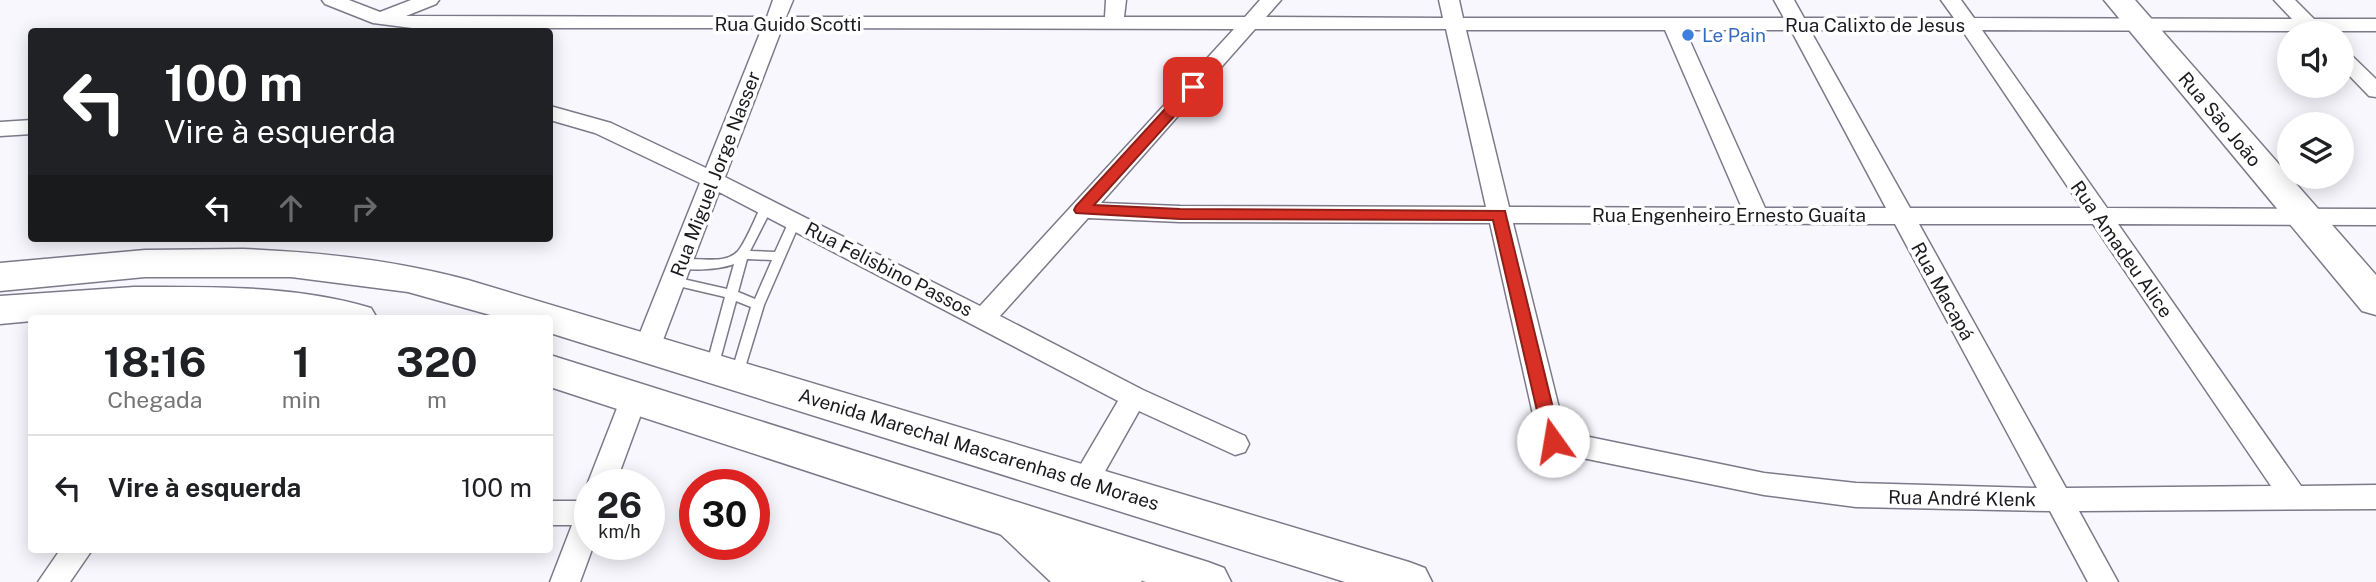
<!DOCTYPE html>
<html lang="pt">
<meta charset="utf-8">
<style>
body{margin:0;font-family:"Public Sans",sans-serif;background:#f2f2f2;color:#202124;height:100vh;display:flex;flex-direction:column;font-size:26px;white-space:nowrap}
*{box-sizing:border-box;margin:0}
p{font-size:23px;color:#757577}
.icon{flex:none;width:38px;height:38px;fill:none;stroke:currentColor;stroke-width:2;stroke-linecap:round;stroke-linejoin:round}
.map{position:relative;flex:1;overflow:hidden}
.drawer{position:absolute;left:28px;top:315px;width:525px;height:238px;display:flex;flex-direction:column;background:#fff;border-radius:7px;box-shadow:0 4px 18px #0003}
.drawer>*{flex:none}
.banner{position:absolute;left:28px;top:28px;width:525px;height:214px;border-radius:7px;box-shadow:0 4px 18px #0003;background:#202124;color:#fff;overflow:hidden}
.tools{position:absolute;left:2277px;top:21px;display:grid;gap:14px}
.tools a{display:grid;place-items:center;width:77px;height:77px;border-radius:50%;background:#fff;box-shadow:0 4px 18px #0003;font-size:35px}
.speed{position:absolute;left:574px;top:469px;display:flex;gap:14px;font-size:35px;font-weight:700;text-align:center}
.speed>*{display:grid;place-content:center;width:91px;height:91px;border-radius:50%;background:#fff;box-shadow:0 4px 18px #0003;line-height:1}
.speed small{font-size:18px;font-weight:400}
.speed .limit{border:10px solid #d22;background:#fff;color:#111}
.pin{position:absolute;display:grid;place-items:center;width:60px;height:60px;color:#fff;margin:-30px;border-radius:14px;box-shadow:0 4px 10px #0006}
.me{position:absolute;width:77px;margin:-38px;rotate:347deg;stroke-linejoin:round;filter:drop-shadow(0 0 5px #0008)}
.turn{display:flex;align-items:center;gap:24px;height:147px;padding:0 21px;font-size:32px}
.turn .icon{width:91px;height:91px;stroke-width:2.5}
.turn b{display:block;font-size:49px;line-height:60px}
.lanes{display:flex;align-items:center;height:66px;padding:0 21px;background:#0003;justify-content:center;gap:35px;direction:ltr}
.lanes .off{opacity:.35}
.eta{display:flex;justify-content:space-evenly;align-items:center;height:119px;text-align:center}
.eta b{font-size:42px;font-weight:700;line-height:49px}
ul{padding:0;list-style:none}
li{display:flex;align-items:center;gap:21px;height:105px;padding:0 21px;border-top:2px solid #e0e0e0}
li div{flex:1}
li b{display:block;font-size:26px}
li em{font-style:normal}
.map>svg:first-child{display:block}
.lines{fill:none;stroke-linecap:round;stroke-linejoin:round}
.service-casing{stroke:#7c7a89;stroke-width:3}
.minor-casing{stroke:#7c7a89;stroke-width:3}
.secondary-casing{stroke:#7c7a89;stroke-width:3}
.primary-casing{stroke:#7c7a89;stroke-width:3}
.trunk-casing{stroke:#7c7a89;stroke-width:3}
.service{fill:#fff;fill-rule:evenodd}
.minor{fill:#fff;fill-rule:evenodd}
.secondary{fill:#fff;fill-rule:evenodd}
.primary{fill:#fff;fill-rule:evenodd}
.trunk{fill:#fff;fill-rule:evenodd}
.route{fill:#d93025;stroke:#8d1f18;stroke-width:2}
.shop-dot{fill:#3f7fe0;stroke:#fff;stroke-width:2.5}
.labels{text-anchor:middle;stroke-width:7;stroke-linejoin:round;paint-order:stroke}
.street-label{font-size:19px;fill:#1a1a1f;stroke:#fff}
.shop-label{font-size:19px;fill:#366cbe;stroke:#fff;text-anchor:start}
</style>
<div class="map">
<svg width="2376" height="582" viewBox="0 0 2376 582">
<rect width="100%" height="100%" fill="#f8f7fe"/>
<g class="lines">
<defs>
<path id="service" d="M767,202L773,206L750,251L775,252L791,217L795,216L801,220L764,305L743,374L742,378H732L731,374L751,307L736,301L718,367L717,370H707L706,367L725,297L674,285L668,281L674,277L727,289L734,264C722,269 683,273 674,265C689,251 722,269 738,251C745,243 756,217 761,206ZM747,259L772,260L755,299L738,292Z"/>
<path id="minor" d="M322,0H349L380,12L411,0H439L436,4L406,16H412L767,17L773,0H793L786,17H1105L1106,0H1126L1124,17H1245L1260,0H1281L1266,17L1443,18L1439,0H1459L1463,18H1784L1774,0H1794L1804,18H1954L1941,0H1961L1974,18L2292,19L2274,0H2295L2314,19H2376V31H2325V33H2306L2304,31L1982,30L2107,208L2376,209V225L2118,224L2301,486L2376,485V509L2079,511L2118,582H2088L2050,511L1856,507L1764,495L1553,452L1543,449L1539,441L1490,223L1180,222L1088,218L1000,316L1143,390L1245,436L1249,444L1245,452L1235,455L1139,411L1095,489L1085,492L1075,489L1071,481L1118,401L719,192L660,348L656,355L647,358L638,355L634,348L700,183L595,133L550,120V106L611,123L706,168L762,28H412L373,23L325,4ZM782,28L1234,29L980,306L725,177ZM1255,29H1446L1486,207L1180,206L1101,203ZM1466,30H1665L1742,208L1509,207ZM1685,30H1791L1886,208H1765ZM1810,30H1962L2082,208H1910ZM1513,223L1895,224L2037,488L1856,483L1764,473L1565,432ZM1919,224H2093L2271,486L2066,488Z
M2342,51L2349,53L2376,79V97L2369,96L2342,68Z
M32,120V134L0,136V122Z
M634,388L643,391L647,398L615,485H590V490L587,485L621,398L625,391Z
M550,501H590V544H594L580,582H550L572,525H550Z
M60,550H92L70,582H38Z"/>
<path id="secondary" d="M1010,501L1024,506L1056,535L1060,527C1065,525 1072,522 1077,522C1095,524 1134,566 1142,582H1051L996,530L990,518L996,506Z"/>
<path id="primary" d="M2104,0H2135L2376,275V315L2362,311Z"/>
<path id="trunk" d="M243,249C320,252 394,260 468,280L1409,562L1425,568L1432,582H1345L550,333V318H501L408,292L291,277H145L0,291V263L145,250Z
M134,287C212,287 296,285 371,308L377,318H254L179,315L32,318V321L0,324V296Z
M550,355L1208,562L1224,568L1231,582H1146L550,387Z"/>
</defs>
<use href="#service" class="service-casing"/>
<use href="#minor" class="minor-casing"/>
<use href="#secondary" class="secondary-casing"/>
<use href="#primary" class="primary-casing"/>
<use href="#trunk" class="trunk-casing"/>
<use href="#service" class="service"/>
<use href="#minor" class="minor"/>
<use href="#secondary" class="secondary"/>
<use href="#primary" class="primary"/>
<use href="#trunk" class="trunk"/>
</g>
<path class="route" d="M1193,83L1200,87L1198,90L1094,205L1180,209L1505,211L1561,441L1559,446H1546L1544,441L1493,220L1180,219L1076,213L1074,210L1076,206L1188,84Z"/>
<circle class="shop-dot" cx="1688" cy="35" r="7"/>
<g class="labels">
<g class="street-label">
<text x="788" y="31">Rua Guido Scotti</text>
<text x="1875" y="32">Rua Calixto de Jesus</text>
<text transform="translate(2220 119) rotate(50)" y="7">Rua São João</text>
<text transform="translate(715 174) rotate(-69)" y="7">Rua Miguel Jorge Nasser</text>
<text x="1729" y="222">Rua Engenheiro Ernesto Guaíta</text>
<text transform="translate(2122 249) rotate(55)" y="7">Rua Amadeu Alice</text>
<text transform="translate(889 269) rotate(27)" y="7">Rua Felisbino Passos</text>
<text transform="translate(1943 291) rotate(61)" y="7">Rua Macapá</text>
<text transform="translate(979 449) rotate(17)" y="7">Avenida Marechal Mascarenhas de Moraes</text>
<text transform="translate(1962 498) rotate(1)" y="7">Rua André Klenk</text>
</g>
<g class="shop-label">
<text x="1702" y="42">Le Pain</text>
</g>
</g>
</svg>
<div class="tools">
<a><svg class="icon" aria-label="sound" viewBox="0 0 24 24"><path d="M4 9h4l5-4v14l-5-4H4zM17 9q2 3 0 6"/></svg></a>
<a><svg class="icon" aria-label="layers" viewBox="0 0 24 24"><path d="M12 4l9 5-9 5-9-5zM3 14l9 5 9-5"/></svg></a>
</div>
<div class="speed"><div>26<small>km/h</small></div><div class="limit">30</div></div>
<div class="pin" style="left:1193px;top:87px;background:#d93025"><svg class="icon" aria-label="arrive" viewBox="0 0 24 24"><path d="M6 21V4h12l-3 4 3 4H6"/></svg></div>
<svg class="me" style="left:1553px;top:441px" viewBox="-20 -20 40 40"><circle r="19" fill="#fff"/><path d="M0-13L10 11 0 6-10 11z" fill="#d93025"/></svg>
<div class="banner">
<div class="turn"><svg class="icon" aria-label="left" viewBox="0 0 24 24"><path d="M17 20v-9H6M10 6l-5 5 5 5"/></svg><div><b>100 m</b>Vire à esquerda</div></div>
<div class="lanes"><svg class="icon" aria-label="left" viewBox="0 0 24 24"><path d="M17 20v-9H6M10 6l-5 5 5 5"/></svg><svg class="icon off" aria-label="ahead" viewBox="0 0 24 24"><path d="M12 20V5M6 11l6-6 6 6"/></svg><svg class="icon off" aria-label="right" viewBox="0 0 24 24"><path d="M7 20v-9h11M14 6l5 5-5 5"/></svg></div>
</div>
<section class="drawer">
<div class="eta">
<div><b>18:16</b><p>Chegada</p></div>
<div><b>1</b><p>min</p></div>
<div><b>320</b><p>m</p></div>
</div>
<ul>
<li><svg class="icon" aria-label="left" viewBox="0 0 24 24"><path d="M17 20v-9H6M10 6l-5 5 5 5"/></svg><div><b>Vire à esquerda</b></div><em>100 m</em></li>
</ul>
</section>
</div>
